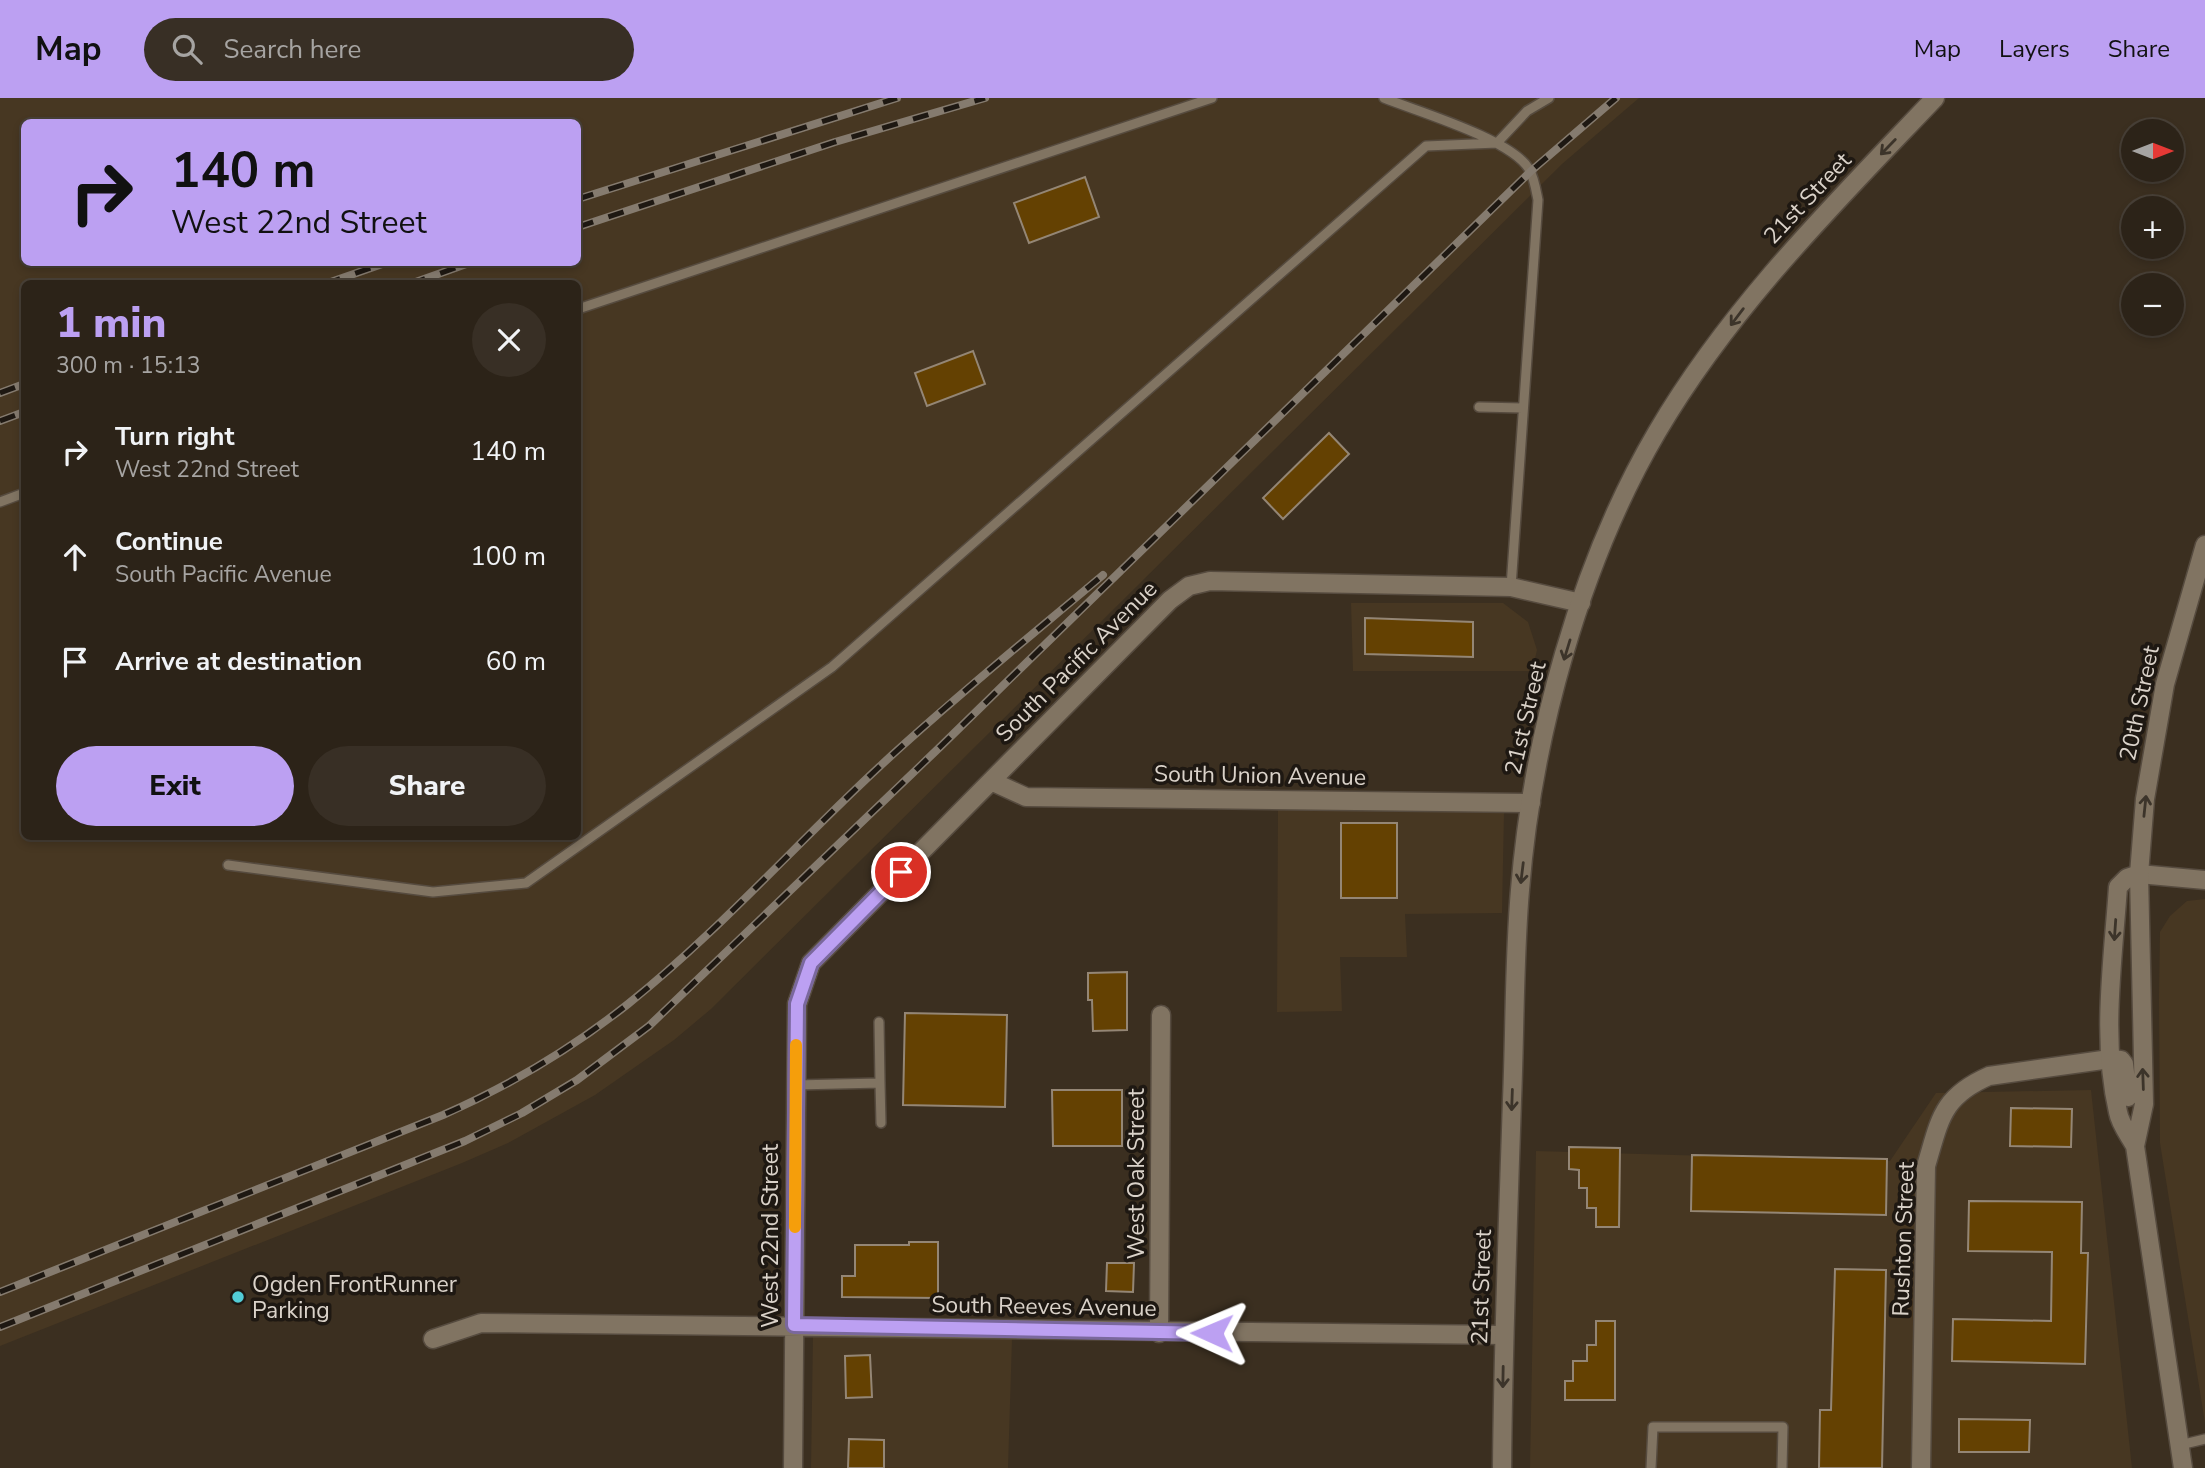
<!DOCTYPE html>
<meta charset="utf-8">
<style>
body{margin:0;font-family:"Nunito Sans",sans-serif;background:#382f25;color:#f1f3f6;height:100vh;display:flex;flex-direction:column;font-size:26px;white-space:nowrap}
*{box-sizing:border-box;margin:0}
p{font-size:23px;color:#a6a4a2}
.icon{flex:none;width:38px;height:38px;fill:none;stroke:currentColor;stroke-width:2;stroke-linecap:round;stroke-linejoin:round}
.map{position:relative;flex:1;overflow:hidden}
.side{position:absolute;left:21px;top:182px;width:560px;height:560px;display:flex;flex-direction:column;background:#2c2318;border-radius:10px;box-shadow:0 4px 10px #0003,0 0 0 2px #484037}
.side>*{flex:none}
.banner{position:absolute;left:21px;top:21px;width:560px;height:147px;border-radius:10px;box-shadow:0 4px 10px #0003,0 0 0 2px #484037;background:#bca0f2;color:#111;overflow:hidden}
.needle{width:46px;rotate:90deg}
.tools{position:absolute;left:2121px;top:21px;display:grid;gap:14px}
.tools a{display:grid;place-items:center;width:63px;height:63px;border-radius:50%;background:#2c2318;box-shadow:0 4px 10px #0003,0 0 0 2px #484037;font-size:35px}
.pin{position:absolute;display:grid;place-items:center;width:60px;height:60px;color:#fff;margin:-30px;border:4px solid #fff;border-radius:50%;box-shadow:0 2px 7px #0007}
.me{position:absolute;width:77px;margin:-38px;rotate:271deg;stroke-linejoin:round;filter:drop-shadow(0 0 5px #0008)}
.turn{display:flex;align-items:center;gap:24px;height:147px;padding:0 35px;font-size:32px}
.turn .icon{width:91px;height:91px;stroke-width:2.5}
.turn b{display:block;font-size:49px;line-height:60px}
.round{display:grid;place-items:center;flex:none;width:74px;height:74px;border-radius:37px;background:#382f25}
.summary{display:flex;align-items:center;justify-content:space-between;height:119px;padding:0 35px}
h1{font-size:42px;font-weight:800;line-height:52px;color:#bca0f2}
.cta{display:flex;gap:14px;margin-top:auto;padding:14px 35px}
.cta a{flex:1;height:80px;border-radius:42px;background:#bca0f2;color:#111;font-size:28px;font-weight:800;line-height:80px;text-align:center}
.cta a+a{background:#382f25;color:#f1f3f6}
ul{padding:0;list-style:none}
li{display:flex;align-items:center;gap:21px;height:105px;padding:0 35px}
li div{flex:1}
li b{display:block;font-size:26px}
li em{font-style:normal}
header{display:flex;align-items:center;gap:42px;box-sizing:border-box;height:98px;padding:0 35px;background:#bca0f2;color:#111}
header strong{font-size:33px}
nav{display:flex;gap:38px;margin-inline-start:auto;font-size:24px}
.search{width:490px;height:63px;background:#382f25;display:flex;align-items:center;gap:18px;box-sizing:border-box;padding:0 24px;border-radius:38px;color:#a6a4a2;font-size:26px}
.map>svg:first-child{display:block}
.built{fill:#473722;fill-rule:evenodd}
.building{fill:#644102;stroke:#948675;stroke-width:2}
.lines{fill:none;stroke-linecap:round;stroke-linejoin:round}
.lane-casing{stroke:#564b3f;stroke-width:12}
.street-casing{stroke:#564b3f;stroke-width:21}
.secondary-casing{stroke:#564b3f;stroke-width:21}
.lane{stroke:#817462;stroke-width:9}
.street{stroke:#817462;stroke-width:18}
.secondary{stroke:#817462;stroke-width:18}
.rail-casing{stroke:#857b6f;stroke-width:8}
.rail{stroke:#1e1812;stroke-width:5;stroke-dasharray:16;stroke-linecap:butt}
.oneway{stroke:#3c342a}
.route-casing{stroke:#7a689d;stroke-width:18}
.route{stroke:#bca0f2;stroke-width:12}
.slow{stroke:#f59e0b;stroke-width:12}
.poi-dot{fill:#52ccd6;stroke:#1e1812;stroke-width:2.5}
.labels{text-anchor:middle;stroke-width:7;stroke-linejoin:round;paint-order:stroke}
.street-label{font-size:23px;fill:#dad2c9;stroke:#1e1812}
.poi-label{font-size:23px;fill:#dad2c9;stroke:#1e1812;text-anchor:start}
</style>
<header>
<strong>Map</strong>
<div class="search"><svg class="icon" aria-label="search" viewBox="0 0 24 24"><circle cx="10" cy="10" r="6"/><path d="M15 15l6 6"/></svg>Search here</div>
<nav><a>Map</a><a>Layers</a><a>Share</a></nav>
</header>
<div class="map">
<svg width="2205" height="1370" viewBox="0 0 2205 1370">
<rect width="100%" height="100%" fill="#3b2f20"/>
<path class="built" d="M0,0H1639L1562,66L711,911L674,942L595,997L508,1045L462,1065L0,1248ZM24,24H578V164H24ZM24,186H578V738H24Z
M1351,505H1503L1528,524L1537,552L1532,573H1353Z
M1278,712L1504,714L1502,815L1405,816L1407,859H1340L1342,913L1277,914Z
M2205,801V1325L2160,1045L2159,901L2160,834L2170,818L2187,803Z
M2091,992L2132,1370H1530L1536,1053L1890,1063L1936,995Z
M813,1237L1012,1241L1008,1370H811Z"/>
<path class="building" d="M1085,79L1099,119L1029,145L1014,105Z
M973,253L985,286L927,308L915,275Z
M1329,335L1349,356L1283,421L1263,400Z
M1365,520L1473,524V559L1365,556Z
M1341,725H1397V800H1341Z
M1127,874V932L1093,933L1092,902H1088V875Z
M905,915L1007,917L1005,1009L903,1007Z
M1052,992H1122V1048H1053Z
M2011,1010L2072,1011L2071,1049L2010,1048Z
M1569,1049L1620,1050L1619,1129H1596V1110H1587V1090H1579V1072L1569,1071Z
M1692,1057L1887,1061L1886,1117L1691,1113Z
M1969,1103L2082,1104L2081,1155H2088L2085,1266L1952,1263L1953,1221L2051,1223L2052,1154L1968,1153Z
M909,1144H938V1200L842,1199V1178H855V1147H909Z
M1107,1165H1134L1133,1194L1106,1193Z
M1835,1171L1886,1172L1882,1370H1819L1820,1312H1831Z
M1596,1223H1615V1302H1565V1283H1573V1263H1587V1247H1596Z
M870,1257L872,1299L846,1300L845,1258Z
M1959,1321L2030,1322L2029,1354H1959Z
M849,1341L884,1342V1370H848Z"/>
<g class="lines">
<defs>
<path id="lane" d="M1384,0C1419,14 1511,41 1529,71C1534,79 1536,92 1538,102L1511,489
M578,211L1212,0
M1479,309L1523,310
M0,404L24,395
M228,767L433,794L526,785L832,569L1426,48L1497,45L1527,13L1549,0
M880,985L881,1025
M796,987L880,985L879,924
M2180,1347L2205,1341
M1651,1370L1653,1329H1783L1782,1370"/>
<path id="street" d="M991,683L1026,699L1531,705
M2139,776L2205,782
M1159,1235L1161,917
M433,1241L481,1225C822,1227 1163,1235 1504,1237
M793,1370L797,906L811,865L1170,502L1189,488L1210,483L1511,489L1581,505
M1921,1370L1926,1068C1940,1022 1941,999 1989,978L2110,961"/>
<path id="secondary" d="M2139,776L2127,780L2118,789C2113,862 2101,941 2118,1014C2120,1026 2129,1037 2135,1048L2183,1370
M2110,961L2121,962L2124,966L2128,999
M2135,1048L2144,1006L2139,776L2145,701L2165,586L2205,447
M1502,1370C1503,1247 1508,1125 1512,1002C1515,932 1514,861 1520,792C1532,641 1580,465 1657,334C1731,208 1835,105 1935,0"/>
</defs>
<use href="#lane" class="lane-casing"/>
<use href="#street" class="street-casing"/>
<use href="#secondary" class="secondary-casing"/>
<use href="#lane" class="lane"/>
<use href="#street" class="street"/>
<use href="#secondary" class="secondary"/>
<defs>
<path id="rail" d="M578,101L897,0
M578,129L835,44L985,0
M325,186L388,164
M410,186L472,164
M0,295L24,286
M0,323L24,314
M0,1194L443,1017C509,988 571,951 628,906C717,835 794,748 878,670C950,603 1027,541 1103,477
M0,1229L465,1043L522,1015L577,982L649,928L941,648L1531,73L1616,0"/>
</defs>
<use href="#rail" class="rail-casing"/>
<use href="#rail" class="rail"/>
</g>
<defs><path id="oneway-shaft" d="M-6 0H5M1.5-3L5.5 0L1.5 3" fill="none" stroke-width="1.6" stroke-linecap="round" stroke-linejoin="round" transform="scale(1.75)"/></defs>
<g class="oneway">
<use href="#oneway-shaft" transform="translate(1888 49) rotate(134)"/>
<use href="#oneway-shaft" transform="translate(1737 219) rotate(127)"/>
<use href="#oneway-shaft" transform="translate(1567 552) rotate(107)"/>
<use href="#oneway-shaft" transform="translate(2145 708) rotate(-84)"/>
<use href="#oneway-shaft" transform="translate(1522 775) rotate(97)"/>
<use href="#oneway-shaft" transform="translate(2115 832) rotate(94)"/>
<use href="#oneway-shaft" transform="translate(2143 981) rotate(-92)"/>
<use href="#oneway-shaft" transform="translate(1512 1002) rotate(92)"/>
<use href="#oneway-shaft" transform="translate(1503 1279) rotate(91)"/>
</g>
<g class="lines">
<defs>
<path id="route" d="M901,774L811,865L797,906L794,1227L1212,1235"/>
</defs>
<use href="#route" class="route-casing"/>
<use href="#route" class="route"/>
<path class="slow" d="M795,1129L796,947"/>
</g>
<circle class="poi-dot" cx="238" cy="1199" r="7"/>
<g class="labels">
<g class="street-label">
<text transform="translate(1807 100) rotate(-47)" y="8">21st Street</text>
<text transform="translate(1076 563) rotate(-45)" y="8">South Pacific Avenue</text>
<text transform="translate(2139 605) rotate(-78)" y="8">20th Street</text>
<text transform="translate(1525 620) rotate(-77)" y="8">21st Street</text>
<text transform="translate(1260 677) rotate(1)" y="8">South Union Avenue</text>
<text transform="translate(1136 1076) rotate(-90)" y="8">West Oak Street</text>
<text transform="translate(770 1138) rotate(-90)" y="8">West 22nd Street</text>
<text transform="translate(1903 1141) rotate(-88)" y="8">Rushton Street</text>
<text transform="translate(1481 1189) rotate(-88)" y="8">21st Street</text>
<text transform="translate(1044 1208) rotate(1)" y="8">South Reeves Avenue</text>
</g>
<g class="poi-label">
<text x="252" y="1194">Ogden FrontRunner<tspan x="252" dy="26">Parking</tspan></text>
</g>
</g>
</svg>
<div class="tools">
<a><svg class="needle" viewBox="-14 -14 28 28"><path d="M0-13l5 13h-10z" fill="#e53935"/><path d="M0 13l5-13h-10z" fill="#a6a4a2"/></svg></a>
<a>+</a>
<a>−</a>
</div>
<div class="pin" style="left:901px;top:774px;background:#d93025"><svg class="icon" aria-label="arrive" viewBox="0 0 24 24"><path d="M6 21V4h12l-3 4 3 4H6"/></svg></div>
<svg class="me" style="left:1212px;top:1235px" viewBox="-20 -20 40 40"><path d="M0-17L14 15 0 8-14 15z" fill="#bca0f2" stroke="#fff" stroke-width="4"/></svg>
<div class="banner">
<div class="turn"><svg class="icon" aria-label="right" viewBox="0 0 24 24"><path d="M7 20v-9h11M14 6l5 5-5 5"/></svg><div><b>140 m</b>West 22nd Street</div></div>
</div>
<section class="side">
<div class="summary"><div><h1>1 min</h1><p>300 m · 15:13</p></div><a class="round"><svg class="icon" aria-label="close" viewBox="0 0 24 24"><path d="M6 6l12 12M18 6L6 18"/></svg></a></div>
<ul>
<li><svg class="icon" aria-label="right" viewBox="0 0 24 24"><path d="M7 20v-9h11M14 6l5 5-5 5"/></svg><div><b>Turn right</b><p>West 22nd Street</p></div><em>140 m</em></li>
<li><svg class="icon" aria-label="ahead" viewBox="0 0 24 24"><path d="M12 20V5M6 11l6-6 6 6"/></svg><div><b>Continue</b><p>South Pacific Avenue</p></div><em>100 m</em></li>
<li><svg class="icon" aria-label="arrive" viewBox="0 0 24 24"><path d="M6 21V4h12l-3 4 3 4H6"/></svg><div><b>Arrive at destination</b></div><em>60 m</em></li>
</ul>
<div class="cta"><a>Exit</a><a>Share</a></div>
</section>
</div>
